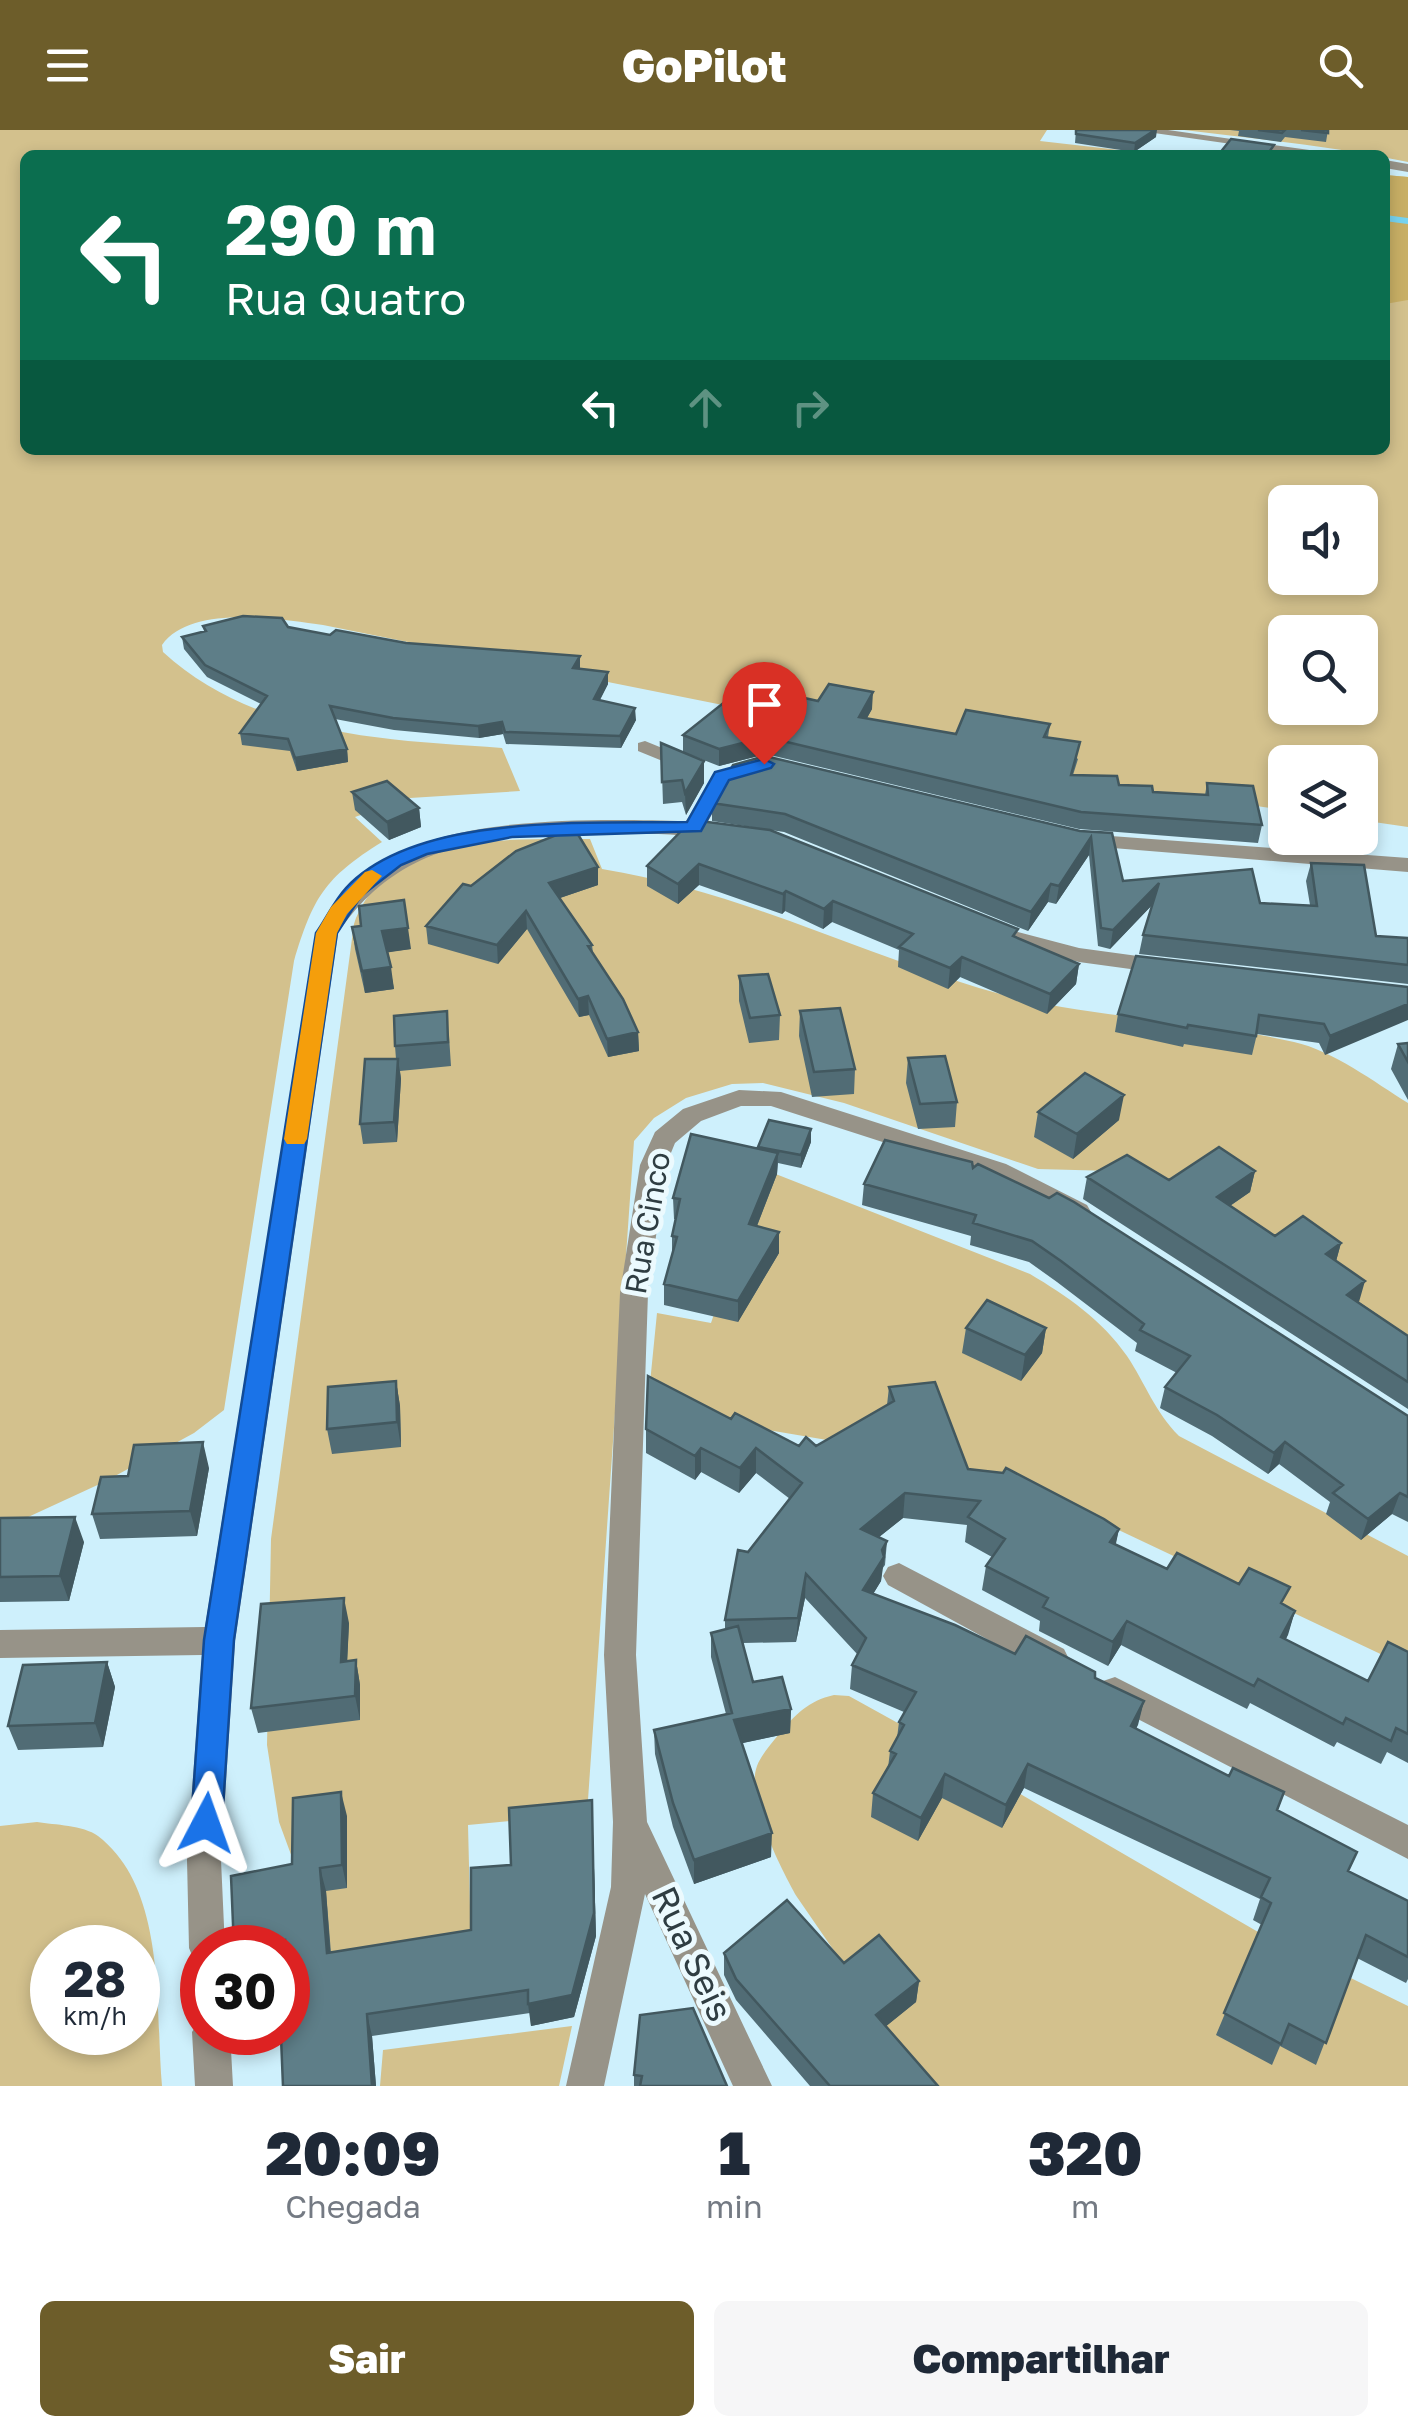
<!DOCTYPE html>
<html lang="pt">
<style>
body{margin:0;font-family:"Golos Text",sans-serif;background:#f6f6f7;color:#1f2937;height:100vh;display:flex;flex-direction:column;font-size:38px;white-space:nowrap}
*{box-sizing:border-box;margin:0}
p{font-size:32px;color:#747a83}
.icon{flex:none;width:55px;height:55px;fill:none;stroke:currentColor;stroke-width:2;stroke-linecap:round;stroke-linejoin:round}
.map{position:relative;height:1956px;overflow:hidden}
.side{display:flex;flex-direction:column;background:#fff;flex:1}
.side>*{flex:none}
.top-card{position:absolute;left:20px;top:20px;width:1370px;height:305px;border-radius:15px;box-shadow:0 5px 15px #0003;background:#0b6e4f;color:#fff;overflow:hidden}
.controls{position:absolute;left:1268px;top:355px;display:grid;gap:20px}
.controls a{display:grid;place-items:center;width:110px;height:110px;border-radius:15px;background:#fff;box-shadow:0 5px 15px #0003;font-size:50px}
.speed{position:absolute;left:30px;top:1795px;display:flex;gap:20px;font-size:50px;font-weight:700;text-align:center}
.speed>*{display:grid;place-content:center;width:130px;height:130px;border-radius:50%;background:#fff;box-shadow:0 5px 15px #0003;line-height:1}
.speed small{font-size:25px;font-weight:400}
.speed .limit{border:15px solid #d22;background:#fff;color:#111}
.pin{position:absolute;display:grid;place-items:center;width:85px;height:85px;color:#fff;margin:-102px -42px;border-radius:50% 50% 50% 0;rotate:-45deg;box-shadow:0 0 10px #0007}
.pin .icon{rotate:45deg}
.me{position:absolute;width:110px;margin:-55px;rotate:4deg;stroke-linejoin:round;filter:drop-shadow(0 0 8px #0008)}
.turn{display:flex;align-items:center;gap:35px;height:210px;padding:0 40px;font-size:45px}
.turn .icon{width:130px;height:130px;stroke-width:2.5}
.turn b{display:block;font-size:70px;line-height:85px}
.lanes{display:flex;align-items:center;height:95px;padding:0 40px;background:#0003;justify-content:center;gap:50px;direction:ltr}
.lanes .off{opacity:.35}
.eta{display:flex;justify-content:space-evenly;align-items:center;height:170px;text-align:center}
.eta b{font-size:60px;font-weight:800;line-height:70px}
.action{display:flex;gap:20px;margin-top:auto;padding:20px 40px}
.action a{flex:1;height:115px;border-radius:15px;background:#6d5d2a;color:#fff;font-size:40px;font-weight:800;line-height:115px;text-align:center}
.action a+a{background:#f6f6f7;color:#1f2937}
header{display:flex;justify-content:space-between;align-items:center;height:130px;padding:0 40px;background:#6d5d2a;color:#fff;font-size:45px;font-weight:800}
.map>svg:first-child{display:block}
.green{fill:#d3c18d;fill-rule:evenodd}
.forest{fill:#c8af65}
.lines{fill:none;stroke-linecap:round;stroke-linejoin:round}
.stream{stroke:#76d3f0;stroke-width:6}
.minor{fill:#979388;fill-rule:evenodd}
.wall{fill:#516c75}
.shaded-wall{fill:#42585f}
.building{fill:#5e7e88;stroke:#42585f;stroke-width:2.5}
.route{fill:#1a73e8;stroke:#114b97;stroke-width:2.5}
.slow{fill:#f59e0b}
.labels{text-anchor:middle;stroke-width:10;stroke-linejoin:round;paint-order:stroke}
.street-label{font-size:30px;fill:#2f3d42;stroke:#ecfafe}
.near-street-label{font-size:35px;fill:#2f3d42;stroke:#ecfafe}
</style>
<header><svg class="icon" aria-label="menu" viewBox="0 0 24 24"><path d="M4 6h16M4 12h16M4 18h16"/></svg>GoPilot<svg class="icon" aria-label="search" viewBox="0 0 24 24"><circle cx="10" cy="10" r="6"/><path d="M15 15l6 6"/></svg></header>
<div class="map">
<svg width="1408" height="1956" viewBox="0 0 1408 1956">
<rect width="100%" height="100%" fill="#cef0fc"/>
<path class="green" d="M0,0H1047L1040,11L1163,25H25V320H1385V45L1408,47V697L1360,690V632H1285V680L1158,662L323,495C279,489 191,474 162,515L163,522C254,606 386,610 502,618L520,661L410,668L355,687L382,712C324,748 313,768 294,831L224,1280L194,1303L104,1352L0,1400ZM1285,372H1360V448H1285ZM1285,502H1360V578H1285Z
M1184,0H1408V32C1337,17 1259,9 1184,0Z
M590,709L602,739C734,760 853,820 979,858C1082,889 1190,888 1294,912C1334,921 1374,952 1408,973V1212L1112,1041L1038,1039L844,973L763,953L732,954L686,968L654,988L634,1011L587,1684L468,1695L471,1817L337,1836L322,1809L279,1692L267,1615L271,1409L354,794C386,702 511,709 590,709Z
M763,1039L1030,1144C1067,1166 1102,1190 1127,1226C1145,1253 1155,1282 1179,1306L1408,1426V1537L1089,1386L827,1310L762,1299L649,1263L657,1183L711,1193Z
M834,1565L849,1566L896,1592L1265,1806L1408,1876V1956H927L797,1767C781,1739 745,1668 757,1636C761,1625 772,1613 779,1604C796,1584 808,1571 834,1565Z
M37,1692C55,1695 83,1695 98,1706C167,1759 155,1877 162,1956H0V1696ZM52,1818H138V1902H52Z
M572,1896L559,1956H380L383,1920Z"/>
<path class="forest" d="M1385,45L1408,47V170L1385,174Z"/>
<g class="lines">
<path class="stream" d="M1385,88L1408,91"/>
<path class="minor" d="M1133,0H1168L1345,25H1309Z
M1385,30L1408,34V42L1385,38Z
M645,611L699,633L702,637L692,643L638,621V613Z
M758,629L768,635L765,639L730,653L707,693L724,695L727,700L724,705C703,710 676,703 654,704C534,705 413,691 338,803L235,1511L221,1730L225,1818H202V1834L194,1830L189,1818L187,1730L202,1525L0,1528V1500L205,1497L316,803C332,780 347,756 370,739C446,684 595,689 686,691L716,644Z
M1084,704L1408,728V742L1076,715L1073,710L1076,705Z
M1006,799L1079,818L1167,830L1179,837L1167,844L1079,832L998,811L995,806Z
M739,960L781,962L1006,1034L1087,1075L1091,1082L1087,1089H1069L988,1046L771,976H741L701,991L675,1013L666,1035L648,1163L636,1525L647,1692L772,1956H733L645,1764L604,1956H566L611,1757L613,1692L604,1525L620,1163L640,1035L655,1002L683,979Z
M899,1433L1064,1519L1069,1529L1064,1539L1053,1543L1042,1539L888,1455L883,1446L888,1437Z
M1115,1547L1408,1695V1729L1103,1571L1099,1561L1103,1551Z
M202,1887V1902H230L233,1956H195L192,1902Z"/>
</g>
<path class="wall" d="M1076,0L1156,7L1134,22L1075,13Z
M1230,0H1328L1326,12L1285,7L1281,12L1238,6L1239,1Z
M203,496L288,497L330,505L406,513L580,539L608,554L600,570L636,590L621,618L506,614L503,604L479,608L394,600L335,589L347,619L348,632L297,641L290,621L242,615L240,603L261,574L207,547L184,519L182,507L204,501Z
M818,571L872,579L867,588L956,604L1050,594L1048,607L1078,629L1073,645L1153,662L1205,665L1207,653L1262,695L1258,713L1079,699L766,624L719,636L683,622V605Z
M661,613L704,653L686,685L682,672L663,674Z
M352,662L419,678L421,697L389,710L355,680Z
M712,673L1112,703L1123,751L1260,773L1310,775L1306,751L1311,733L1376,806L1408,808V854L1139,824L1143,805L1152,775L1110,819L1098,816L1089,725L1056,774L1048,772L1028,801L784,702L712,691Z
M692,690L1017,808L1079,834L1076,854L1047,884L960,847L948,859L898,837L899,820L832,792L823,799L785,781L782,784L699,755L678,774L647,756V736Z
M598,737V755L560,768L592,815L593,823L638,902L639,921L608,927L589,885L579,887L527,799L498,834L428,814L426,796L471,756Z
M352,797L411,819L387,822L394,859L365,863L355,819Z
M739,846L780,885L779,910L749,913L739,871Z
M1408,857L1325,925L1319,913L1257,904L1252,925L1184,914L1183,917L1115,902L1118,884Z
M800,881L855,939L854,964L812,967L799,906Z
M449,906L451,936L400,941L401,949L397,1012L363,1014L360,994L396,929L395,916Z
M1408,913V970L1391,939L1398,914Z
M908,928L957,972L955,997L918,999L906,953Z
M1038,982L1119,990L1073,1029L1034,1007Z
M811,999V1012L801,1038L778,1033L777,1044L757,1096L779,1102V1123L738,1192L664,1175V1154L672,1126V1106L676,1089H674L673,1068L758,1018V1017Z
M973,1038L1408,1286V1392L1392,1384L1361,1410L1326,1384L1330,1372L1279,1334L1268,1344L1212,1306L1160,1278L1165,1257L1177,1243L1135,1221L1137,1213L1057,1152L1029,1132L970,1115L971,1106L862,1075L864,1054Z
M1255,1041L1250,1062L1230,1076L1275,1106L1341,1113L1336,1131L1359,1172L1408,1206V1279L1083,1069L1087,1047L1169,1050Z
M966,1198H1046L1042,1223L1021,1251L962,1223Z
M396,1251L400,1276L401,1317L332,1324L327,1299Z
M889,1257L968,1339L1119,1399L1115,1415L1167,1439L1239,1454L1295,1481L1286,1509L1368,1551L1408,1522V1633L1387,1622L1381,1634L1337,1612L1334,1617L1250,1573L1247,1579L1121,1515L1108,1536L1039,1501L1040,1491L982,1460L986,1436L992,1427L965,1412L967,1395L903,1388L879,1407L887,1411L885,1435L882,1439L881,1451L873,1464L1015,1524L1095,1548L1144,1571L1136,1599L1229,1646L1284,1662L1278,1680L1349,1741L1408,1771V1849L1406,1853L1357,1828L1316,1935L1280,1916L1272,1935L1216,1905L1262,1795L1253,1790L1260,1769L1024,1658L1002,1698L942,1668L918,1711L871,1687L873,1663L888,1638L890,1621L897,1608L899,1592L904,1582L850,1559L852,1535L858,1525L805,1468L796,1512L743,1513L753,1552L791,1579L790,1603L742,1613L771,1727L694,1754L673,1697L655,1624L654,1600L726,1584L711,1527V1503L725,1499V1490L748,1422L790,1369L756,1343L739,1363L701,1342L695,1350L646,1323V1299L731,1289L799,1316H816L887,1275Z
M209,1338L197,1406L100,1409L92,1384L128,1346Z
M0,1388L84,1412L69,1471L0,1472Z
M349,1493L347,1531L356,1530L360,1555V1590L258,1603L251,1578Z
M107,1532L115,1557L103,1617L18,1620L8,1596Z
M592,1670L596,1806L574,1887L531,1896L530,1883L372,1906L376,1956H283L287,1906L292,1734L347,1686V1758L326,1761L331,1823L471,1800L511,1735Z
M724,1823L844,1833L919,1851L916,1872L886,1896L938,1956H810L736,1870L724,1845Z
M634,1945L727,1956H634Z"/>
<path class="shaded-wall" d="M1155,0H1157L1156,7L1134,22L1135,13Z
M580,526V538H573Z
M608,542V554L594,581V569Z
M873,562L872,579L858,604L859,587Z
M635,578L636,590L621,618L620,606Z
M502,592L503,604L479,608L478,596Z
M766,607V624L719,636V619Z
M347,619L348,632L297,641L295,628Z
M704,631V653L686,685L685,663Z
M419,678L421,697L389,710L387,692Z
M1091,707L1089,725L1056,774L1059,756Z
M699,734V755L678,774V754Z
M598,737V755L551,771L549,753Z
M1159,753L1156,771L1110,819L1113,800Z
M1051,754L1048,772L1028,801L1031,782Z
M786,761L785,781L782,784L783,764Z
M833,771L832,792L823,799L824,779Z
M526,781L527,799L498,834L497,815Z
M408,798L411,819L384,823L382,801Z
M962,827L960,847L948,859L950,838Z
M1079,834L1076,854L1047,884L1050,864Z
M391,837L394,859L365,863L362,841Z
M588,866L589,885L579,887L578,869Z
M1408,874V890L1325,925L1330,906Z
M638,902L639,921L608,927L607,909Z
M398,929L401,949L397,1012L394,992Z
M1124,965L1119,990L1073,1029L1077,1004Z
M811,999V1012L801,1038V1025Z
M778,1023L777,1044L749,1116V1094Z
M1255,1041L1250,1062L1212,1088L1217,1067Z
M779,1102V1123L738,1192V1171Z
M1341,1113L1335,1135L1326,1124Z
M1365,1151L1359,1172L1347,1165Z
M1046,1198L1042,1223L1021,1251L1025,1225Z
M396,1251L400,1276L401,1317L397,1292Z
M203,1312L209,1338L197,1406L190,1381Z
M1285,1312L1279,1334L1268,1344L1274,1323Z
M701,1318V1342L695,1350V1326Z
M756,1318V1343L739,1363L740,1338Z
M905,1363L903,1388L859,1423L861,1399Z
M1400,1363L1392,1384L1361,1410L1368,1389Z
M75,1387L84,1412L69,1471L60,1446Z
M1119,1399L1114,1423L1110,1412Z
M887,1411L881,1451L861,1484L863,1460Z
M806,1444L805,1468L796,1512L798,1488Z
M344,1468L349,1493L346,1557L341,1532Z
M1295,1481L1288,1505L1274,1531L1281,1507Z
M1127,1491L1121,1515L1108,1536L1113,1512Z
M356,1530L360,1555V1590L355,1566Z
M107,1532L115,1557L103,1617L95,1593Z
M1144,1571L1138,1595L1125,1620L1131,1596Z
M791,1579L790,1603L734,1615V1590Z
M1028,1634L1024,1658L1002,1698L1006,1675Z
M945,1644L942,1668L918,1711L921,1688Z
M341,1662L347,1686V1758L342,1735Z
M592,1670L596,1806L574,1887L531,1896L528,1874Z
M772,1703L771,1727L694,1754V1730Z
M320,1738L326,1761L332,1846L327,1823Z
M285,1810L287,1818H249Z
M919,1851L916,1872L874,1906L876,1885Z
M367,1884L372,1906L376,1956H372Z"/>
<path class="building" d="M1076,0H1155L1135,13L1076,4Z
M1258,0H1285L1282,3Z
M1301,0H1328V3Z
M1231,9L1274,15L1267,25L1219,24Z
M243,486L282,488L288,497L330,505L336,500L406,513L580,526L573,538L608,542L594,569L635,578L620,606L505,602L502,592L478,596L393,588L330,576L347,619L295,628L288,609L240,603L267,566L205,535L182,507L206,501L203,496Z
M829,554L873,562L859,587L956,604L966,580L1050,594L1044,607L1080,612L1071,645L1117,646L1119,655L1152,656L1153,662L1208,665L1207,653L1253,656L1262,695L1081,682L766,607L719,619L683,605L746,555L818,571Z
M661,613L704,631L685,663L682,650L662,652Z
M765,626L1080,701L1112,703L1123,751L1252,739L1260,773L1317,776L1311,733L1364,735L1376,806L1408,808V835L1143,805L1159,753L1113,800L1101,798L1091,707L1059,756L1051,754L1031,782L785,684L712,673L733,635Z
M387,651L419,678L387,692L352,662Z
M692,690L770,700L1018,799L1013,806L1079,834L1050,864L962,827L950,838L899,817L913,804L833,771L824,779L786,761L783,764L699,734L678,754L647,736Z
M574,698L598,737L549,753L592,815L588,816L623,869L638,902L607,909L588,866L578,869L526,781L497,815L426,796L463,754L471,756L516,721Z
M404,770L408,798L382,801L391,837L362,841L352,797L361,796L359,776Z
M1136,826L1408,857V874L1330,906L1324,894L1259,885L1256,906L1188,895L1187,898L1118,884Z
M768,844L780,885L750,888L739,846Z
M840,878L855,939L814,942L800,881Z
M447,881L448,912L395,916L394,886Z
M1408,913V932L1398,914Z
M945,926L957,972L920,974L908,928Z
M365,929H398L394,992L360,994Z
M1085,943L1124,965L1077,1004L1038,982Z
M769,990L811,999L801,1025L758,1017Z
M691,1004L778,1023L749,1094L779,1102L738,1171L664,1154L677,1107L672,1106L680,1069L673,1068Z
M885,1010L972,1032L973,1038L978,1034L1049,1068L1057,1063L1074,1072L1408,1286V1367L1400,1363L1368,1389L1333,1363L1343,1355L1285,1312L1274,1323L1217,1285L1165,1257L1190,1226L1140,1200L1144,1194L1061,1131L1032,1111L973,1093L976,1085L864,1054Z
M1219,1017L1255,1041L1217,1067L1275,1106L1303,1086L1341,1113L1326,1124L1365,1151L1347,1165L1408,1206V1252L1087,1047L1127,1025L1169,1050Z
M987,1170L1046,1198L1025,1225L966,1198Z
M648,1246L731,1289L735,1283L799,1316L806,1307L816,1316L894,1271L889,1257L935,1252L968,1339L1003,1343L1006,1338L1104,1389L1119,1399L1110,1412L1167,1439L1177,1423L1239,1454L1249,1438L1290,1457L1281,1473L1295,1481L1281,1507L1368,1551L1388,1512L1408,1522V1604L1396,1598L1391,1611L1346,1588L1343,1594L1258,1549L1254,1556L1127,1491L1113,1512L1043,1477L1048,1468L986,1436L1005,1409L968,1387L980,1371L905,1363L861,1399L887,1411L882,1420L884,1427L863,1460L955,1495L1015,1524L1026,1506L1095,1542V1548L1144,1571L1131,1596L1229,1646L1233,1638L1284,1662L1277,1680L1357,1722L1348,1741L1408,1771V1827L1366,1805L1326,1913L1289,1894L1281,1914L1224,1883L1271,1773L1261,1767L1270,1748L1028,1634L1006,1675L945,1644L921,1688L873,1663L896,1624L890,1621L904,1595L899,1592L916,1562L852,1535L866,1508L806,1444L798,1488L725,1490L738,1420L748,1422L802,1353L756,1318L740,1338L701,1318L695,1326L646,1299Z
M396,1251L397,1292L327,1299L328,1257Z
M203,1312L190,1381L92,1384L101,1347L128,1346L134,1315Z
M75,1387L60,1446L0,1447V1388Z
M344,1468L341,1532L356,1530L355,1566L251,1578L261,1474Z
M738,1496L753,1552L782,1547L791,1579L734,1590L772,1703L694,1730L673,1673L654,1600L732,1583L711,1503Z
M107,1532L95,1593L8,1596L23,1535Z
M341,1662L342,1735L320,1738L327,1823L471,1800V1738L511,1735L509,1678L592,1670L594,1783L572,1865L528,1874V1860L367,1884L372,1956H283L281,1907L287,1906L288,1818H285V1810L249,1818H234L231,1746L292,1734L293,1668Z
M787,1770L844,1833L879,1805L919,1851L876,1885L938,1956H830L736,1849L724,1823Z
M693,1878L727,1956H640L642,1946L634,1945L640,1885Z"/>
<path class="route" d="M764,629L774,634L771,638L729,650L701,701L512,707L427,724L401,735L361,766L337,803L234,1510L222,1693L217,1703L206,1707L195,1703L191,1693L204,1510L316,803C326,789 334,771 346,758C417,682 591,694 687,692L715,642Z"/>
<path class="slow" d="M372,740L382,746L347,784L337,803L307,1009L304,1014H287L284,1009L316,803L331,777L365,742Z"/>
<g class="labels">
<g class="street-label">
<text transform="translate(648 1093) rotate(-80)" y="10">Rua Cinco</text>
</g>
<g class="near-street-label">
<text transform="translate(692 1824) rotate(65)" y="12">Rua Seis</text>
</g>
</g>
</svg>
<div class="controls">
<a><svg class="icon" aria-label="sound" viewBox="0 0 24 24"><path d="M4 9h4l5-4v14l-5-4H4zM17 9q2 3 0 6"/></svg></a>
<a><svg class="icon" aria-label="search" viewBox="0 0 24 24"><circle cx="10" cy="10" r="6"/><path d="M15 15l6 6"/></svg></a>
<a><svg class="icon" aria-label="layers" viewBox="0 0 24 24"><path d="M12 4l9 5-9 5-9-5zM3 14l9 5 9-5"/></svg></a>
</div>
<div class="speed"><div>28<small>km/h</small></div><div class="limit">30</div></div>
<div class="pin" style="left:764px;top:634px;background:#d93025"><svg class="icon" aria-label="arrive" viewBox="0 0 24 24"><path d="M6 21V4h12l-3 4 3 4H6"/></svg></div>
<svg class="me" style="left:206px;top:1693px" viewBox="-20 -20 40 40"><path d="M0-17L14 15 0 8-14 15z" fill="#1a73e8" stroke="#fff" stroke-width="4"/></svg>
<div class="top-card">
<div class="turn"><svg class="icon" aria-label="left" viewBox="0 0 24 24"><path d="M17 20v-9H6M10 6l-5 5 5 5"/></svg><div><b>290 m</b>Rua Quatro</div></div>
<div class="lanes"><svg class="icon" aria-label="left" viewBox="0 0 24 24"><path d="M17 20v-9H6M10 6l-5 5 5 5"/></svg><svg class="icon off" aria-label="ahead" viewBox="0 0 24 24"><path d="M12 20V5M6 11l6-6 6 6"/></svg><svg class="icon off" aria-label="right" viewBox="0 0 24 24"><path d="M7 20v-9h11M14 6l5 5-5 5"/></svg></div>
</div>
</div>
<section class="side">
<div class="eta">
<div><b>20:09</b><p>Chegada</p></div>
<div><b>1</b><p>min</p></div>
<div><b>320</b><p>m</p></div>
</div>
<div class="action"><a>Sair</a><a>Compartilhar</a></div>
</section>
